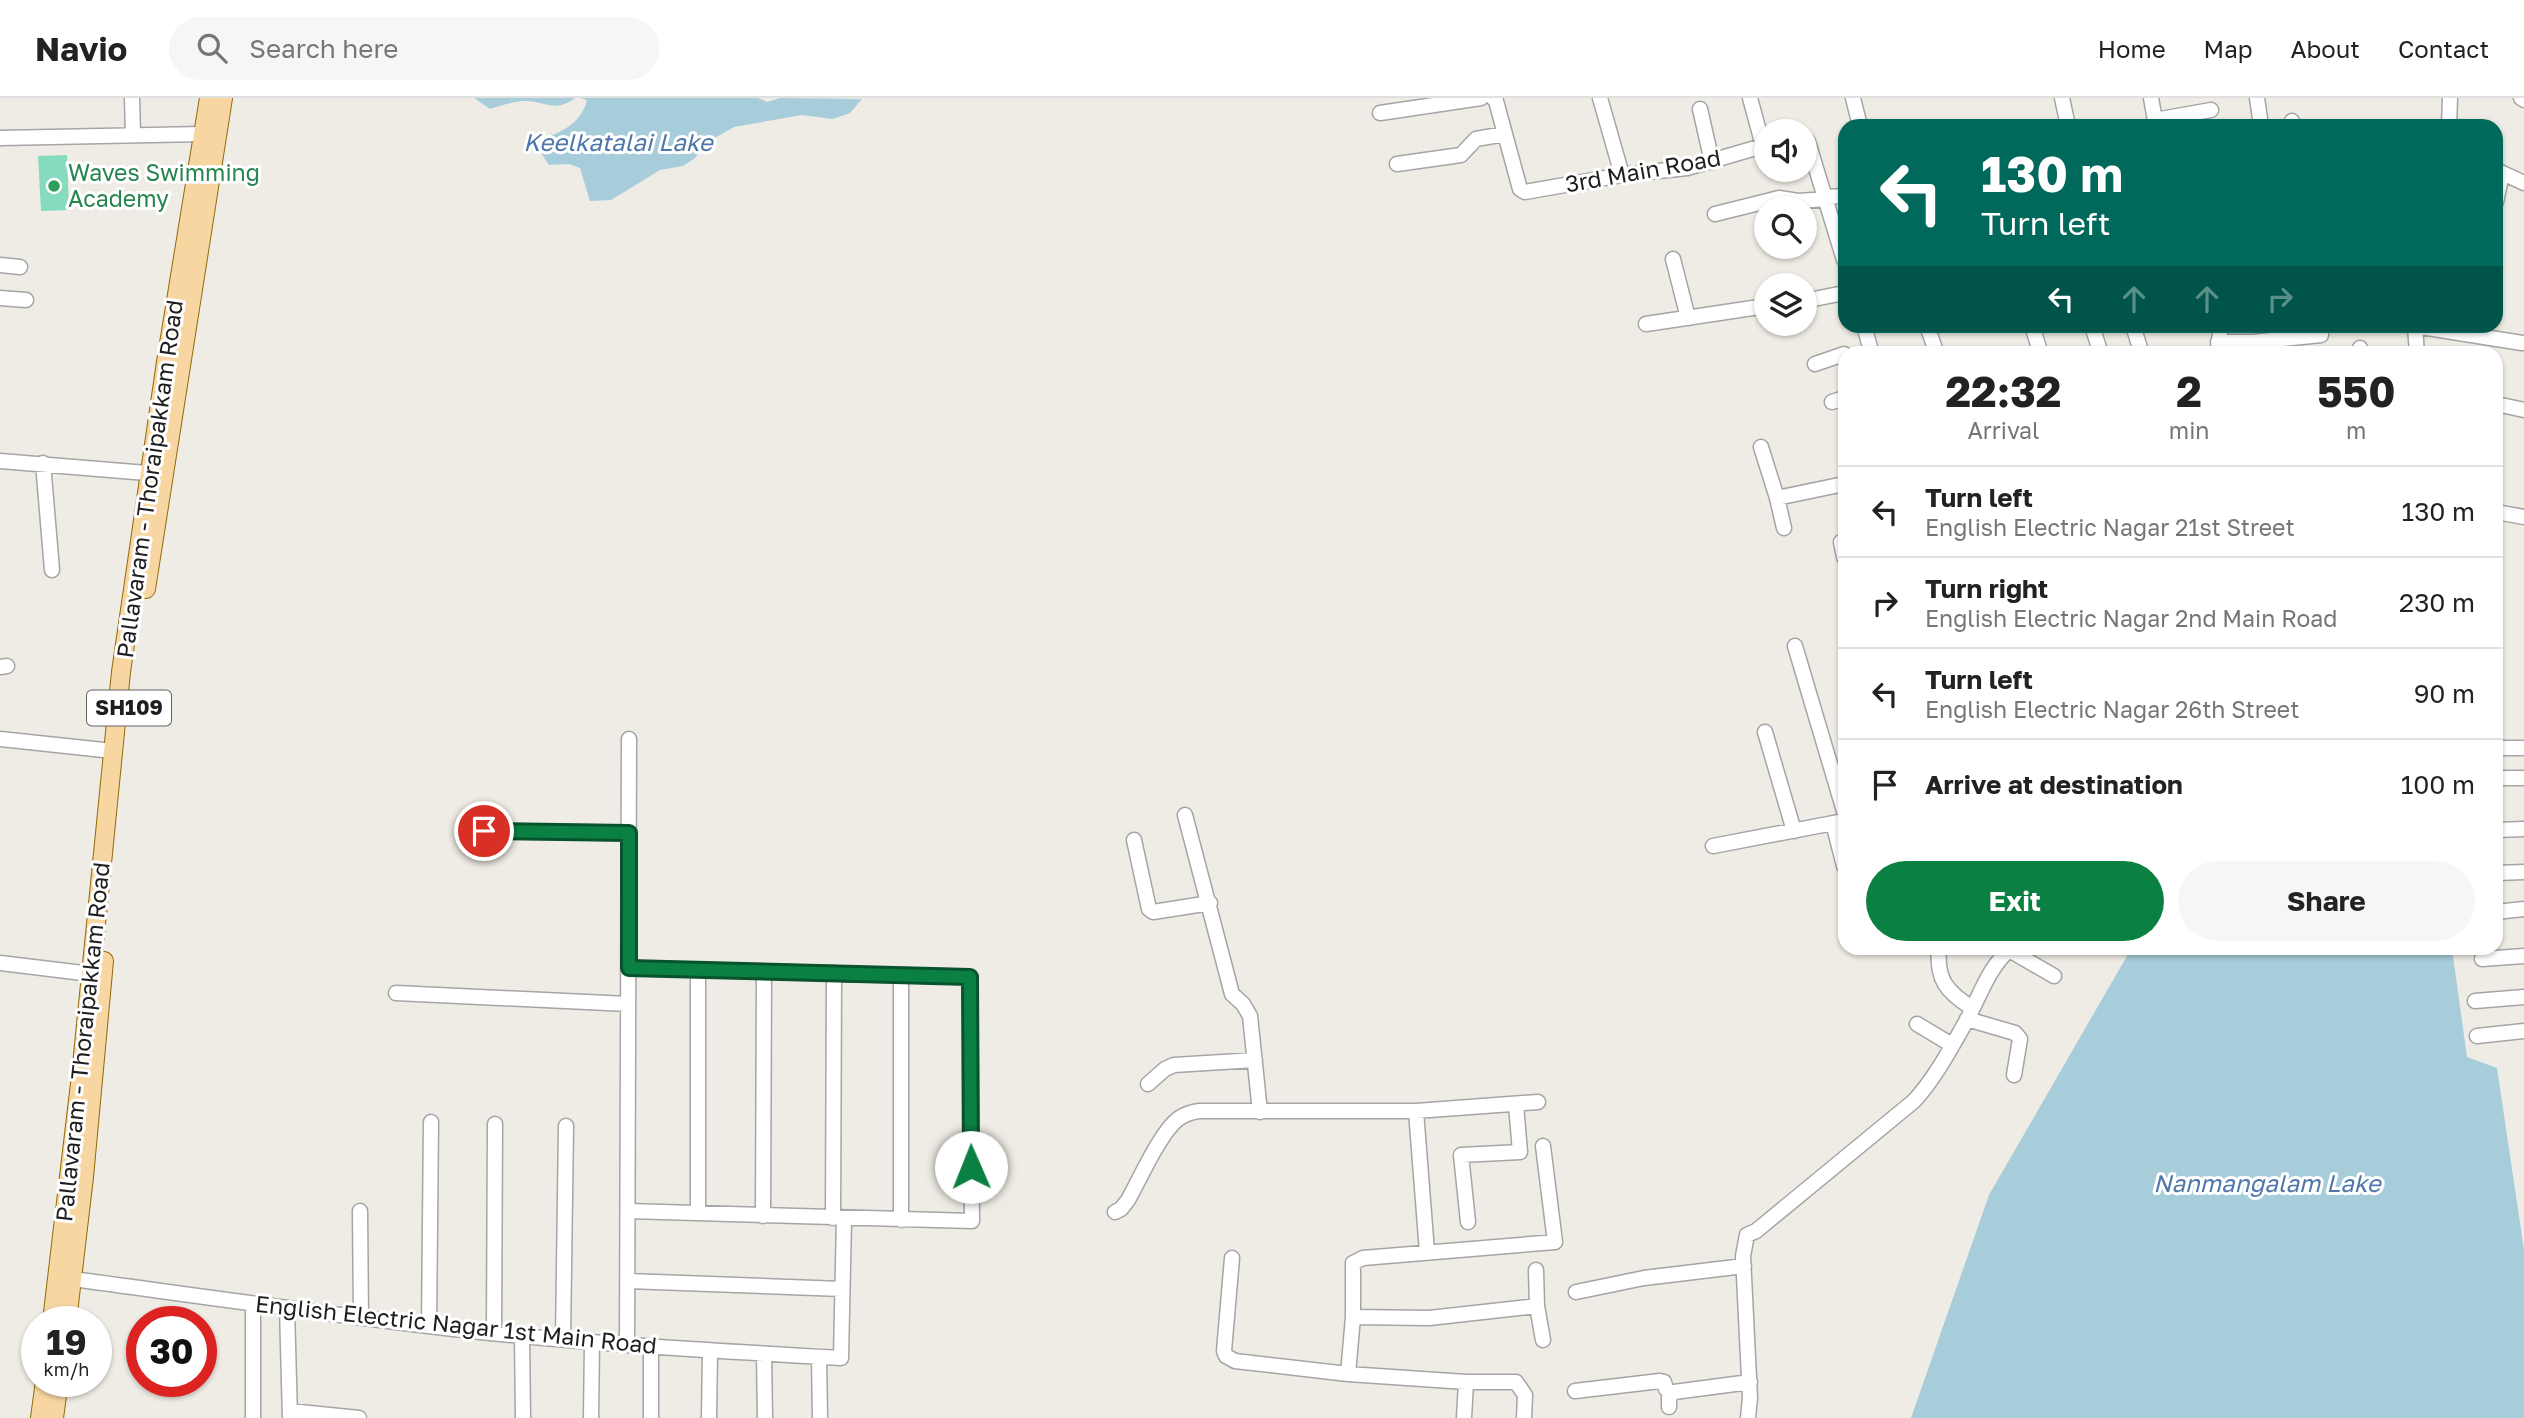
<!DOCTYPE html>
<style>
body{margin:0;font-family:"Golos Text",sans-serif;background:#f6f6f6;color:#222;height:100vh;display:flex;flex-direction:column;font-size:26px;white-space:nowrap}
*{box-sizing:border-box;margin:0}
p{font-size:23px;color:#767676}
.icon{flex:none;width:38px;height:38px;fill:none;stroke:currentColor;stroke-width:2;stroke-linecap:round;stroke-linejoin:round}
.map{position:relative;flex:1;overflow:hidden}
.drawer{position:absolute;left:1838px;top:248px;width:665px;height:609px;display:flex;flex-direction:column;background:#fff;border-radius:21px;box-shadow:0 2px 5px #0004}
.drawer>*{flex:none}
.banner{position:absolute;left:1838px;top:21px;width:665px;height:214px;border-radius:21px;box-shadow:0 2px 5px #0004;background:#00695c;color:#fff;overflow:hidden}
.tools{position:absolute;left:1754px;top:21px;display:grid;gap:14px}
.tools a{display:grid;place-items:center;width:63px;height:63px;border-radius:50%;background:#fff;box-shadow:0 2px 5px #0004;font-size:35px}
.speed{position:absolute;left:21px;top:1208px;display:flex;gap:14px;font-size:35px;font-weight:700;text-align:center}
.speed>*{display:grid;place-content:center;width:91px;height:91px;border-radius:50%;background:#fff;box-shadow:0 2px 5px #0004;line-height:1}
.speed small{font-size:18px;font-weight:400}
.speed .limit{border:10px solid #d22;background:#fff;color:#111}
.pin{position:absolute;display:grid;place-items:center;width:60px;height:60px;color:#fff;margin:-30px;border:4px solid #fff;border-radius:50%;box-shadow:0 2px 7px #0007}
.me{position:absolute;width:77px;margin:-38px;rotate:359deg;stroke-linejoin:round;filter:drop-shadow(0 0 5px #0008)}
.turn{display:flex;align-items:center;gap:24px;height:147px;padding:0 28px;font-size:32px}
.turn .icon{width:91px;height:91px;stroke-width:2.5}
.turn b{display:block;font-size:49px;line-height:60px}
.lanes{display:flex;align-items:center;height:66px;padding:0 28px;background:#0003;justify-content:center;gap:35px;direction:ltr}
.lanes .off{opacity:.35}
.eta{display:flex;justify-content:space-evenly;align-items:center;height:119px;text-align:center}
.eta b{font-size:42px;font-weight:700;line-height:49px}
.primary-button{display:flex;gap:14px;margin-top:auto;padding:14px 28px}
.primary-button a{flex:1;height:80px;border-radius:42px;background:#0b8043;color:#fff;font-size:28px;font-weight:700;line-height:80px;text-align:center}
.primary-button a+a{background:#f6f6f6;color:#222}
ul{padding:0;list-style:none}
li{display:flex;align-items:center;gap:21px;height:91px;padding:0 28px;border-top:2px solid #e0e0e0}
li div{flex:1}
li b{display:block;font-size:26px}
li em{font-style:normal}
header{display:flex;align-items:center;gap:42px;box-sizing:border-box;height:98px;padding:0 35px;background:#fff;border-bottom:2px solid #e0e0e0}
header strong{font-size:33px}
nav{display:flex;gap:38px;margin-inline-start:auto;font-size:24px}
.search{width:490px;height:63px;background:#f6f6f6;display:flex;align-items:center;gap:18px;box-sizing:border-box;padding:0 24px;border-radius:38px;color:#767676;font-size:26px}
.map>svg:first-child{display:block}
.pitch{fill:#86dabe}
.water{fill:#a7ccda}
.lines{fill:none;stroke-linecap:round;stroke-linejoin:round}
.minor-casing{stroke:#a5a5a5;stroke-width:17}
.major-casing{stroke:#916a08;stroke-width:20}
.minor{stroke:#fff;stroke-width:14}
.major{stroke:#f7d6a1;stroke-width:18}
.route-casing{stroke:#07532c;stroke-width:18}
.route{stroke:#0b8043;stroke-width:12}
.leisure-dot{fill:#2e9e5b;stroke:#fff;stroke-width:2.5}
.labels{text-anchor:middle;stroke-width:6;stroke-linejoin:round;paint-order:stroke}
.shield{fill:#fff;stroke:#626262;stroke-width:2}
.shield-label{font-size:21px;font-weight:bold;fill:#1e1e1e}
.street-label{font-size:23px;fill:#1e1e1e;stroke:#fff}
.leisure-label{font-size:23px;fill:#27864d;stroke:#fff;text-anchor:start}
.water-label{font-size:24px;font-style:italic;fill:#4f77a9;stroke:#fff}
</style>
<header>
<strong>Navio</strong>
<div class="search"><svg class="icon" aria-label="search" viewBox="0 0 24 24"><circle cx="10" cy="10" r="6"/><path d="M15 15l6 6"/></svg>Search here</div>
<nav><a>Home</a><a>Map</a><a>About</a><a>Contact</a></nav>
</header>
<div class="map">
<svg width="2524" height="1320" viewBox="0 0 2524 1320">
<rect width="100%" height="100%" fill="#efece5"/>
<path class="pitch" d="M67,57L69,112L41,113L38,58Z"/>
<path class="water" d="M474,0H575C554,16 546,2 523,3C512,4 500,8 490,11Z
M580,0H758L767,4L780,0L862,1L850,15L833,21L802,17L734,29L704,46L695,60L683,68L660,72L611,102L590,103L580,70L569,66L549,67L541,55L539,41C561,36 582,24 587,2Z
M2131,851H2452L2467,959L2497,970L2524,1152V1320H1911L1989,1097Z"/>
<g class="lines">
<defs>
<path id="minor" d="M132,0L133,37
M1493,0L1496,3L1505,36
M1600,0L1622,77
M1750,0L1763,48
M1853,0L1860,28
M2062,0L2068,28
M2151,0L2156,28
M2257,0L2261,28
M2521,0L2524,2
M1700,11L1712,64
M1380,15L1481,0
M2155,22L2211,12
M2292,23L2293,28
M2449,28L2450,0
M1804,39L1808,44L1844,162
M0,40L202,36
M1397,66L1461,57L1476,41L1505,36L1520,91L1525,94L1622,77L1687,70L1766,47
M2496,72L2524,85
M1826,99L1844,98
M2496,104L2502,76
M1715,116L1779,100L1798,103L1827,101
M1673,161L1688,220
M0,167L20,169
M0,200L26,202
M1804,203L1844,195
M1646,226L1766,208
M1864,228L1872,256
M1927,228L1937,256
M2032,228L2041,256
M2092,228L2101,256
M2133,228L2142,256
M2415,228L2522,245
M2415,228L2417,256
M2218,244H2253L2321,237
M2360,250L2361,256
M2217,256L2221,228
M1815,266L1844,256
M1832,304L1844,300
M2496,306L2524,312
M1761,349L1777,400
M0,363L159,376
M43,365L52,472
M2496,414L2524,419
M1784,430L1777,400L1844,386
M1841,444L1844,459
M1795,548L1844,713
M0,569L7,568
M1765,634L1794,733
M0,641L113,653
M2496,650H2524
M2496,680H2524
M1185,717L1232,896L1243,906L1250,918L1260,1014
M1833,725L1844,768
M2496,732L2524,731
M484,733L629,735
M1134,742L1149,811L1153,814L1210,805
M1713,748L1844,723
M2496,775L2524,774
M2496,814L2524,811
M1939,850C1936,882 1947,894 1972,910
M2009,852L2054,878
M2482,861L2524,858
M0,865L91,876
M698,872V1115
M396,895L628,906
M2475,903L2524,899
M1967,921L2015,935L2020,941L2014,977
M1917,926L1952,947
M2477,938L2524,933
M1148,986L1165,971L1174,967L1255,962
M1416,1013L1427,1154
M360,1113L361,1220
M628,1113L972,1123L970,879L629,870
M1115,1114L1121,1111L1128,1102C1140,1081 1160,1035 1178,1021C1185,1016 1191,1014 1199,1013H1416L1538,1004
M763,1118L764,874
M833,1120L834,875
M901,1122V877
M1468,1124L1461,1057L1520,1054L1516,1007
M1232,1160L1224,1253L1226,1258L1235,1263L1348,1276
M1536,1172L1537,1208L1543,1242
M73,1181C206,1199 338,1218 471,1233C594,1246 717,1253 841,1260L844,1121
M628,1183L842,1191
M1576,1194L1644,1180L1744,1168
M287,1210L290,1320
M1353,1219L1429,1220L1537,1208
M429,1228L431,1024
M494,1235L495,1026
M522,1237L523,1320
M563,1241L566,1028
M627,1247L629,641
M764,1256L765,1320
M819,1259L820,1320
M1466,1284L1348,1276L1353,1219V1165L1363,1160L1555,1144L1543,1048
M1575,1293L1660,1283L1664,1284L1666,1291L1671,1296
M1669,1309V1299L1674,1294L1750,1284
M290,1313L359,1320
M253,1320V1206
M591,1320L592,1244
M651,1320V1249
M709,1320L710,1253
M1464,1320L1466,1284H1516L1525,1297L1524,1320
M1748,1320L1750,1300L1743,1158L1747,1137L1756,1133L1914,1003C1936,979 1952,948 1968,920C1981,895 1989,869 2011,850"/>
<path id="major" d="M146,491L223,0
M52,1223L81,977L121,574L166,264L209,0
M67,1223L84,1079L104,863
M40,1320L45,1283
M54,1320L59,1283"/>
</defs>
<use href="#minor" class="minor-casing"/>
<use href="#major" class="major-casing"/>
<use href="#minor" class="minor"/>
<use href="#major" class="major"/>
</g>
<g class="lines">
<defs>
<path id="route" d="M484,733L629,735V870L970,879L971,1069"/>
</defs>
<use href="#route" class="route-casing"/>
<use href="#route" class="route"/>
</g>
<circle class="leisure-dot" cx="54" cy="88" r="7"/>
<g class="labels">
<rect class="shield" x="87" y="592.5" width="84" height="35" rx="5"/>
<g class="shield-label">
<text x="129" y="617">SH109</text>
</g>
<g class="street-label">
<text transform="translate(1643 73) rotate(-10)" y="8">3rd Main Road</text>
<text transform="translate(150 381) rotate(-82)" y="8">Pallavaram - Thoraipakkam Road</text>
<text transform="translate(83 944) rotate(-84)" y="8">Pallavaram - Thoraipakkam Road</text>
<text transform="translate(456 1227) rotate(6)" y="8">English Electric Nagar 1st Main Road</text>
</g>
<g class="leisure-label">
<text x="68" y="83">Waves Swimming<tspan x="68" dy="26">Academy</tspan></text>
</g>
<g class="water-label">
<text x="618" y="53">Keelkatalai Lake</text>
<text x="2267" y="1094">Nanmangalam Lake</text>
</g>
</g>
</svg>
<div class="tools">
<a><svg class="icon" aria-label="sound" viewBox="0 0 24 24"><path d="M4 9h4l5-4v14l-5-4H4zM17 9q2 3 0 6"/></svg></a>
<a><svg class="icon" aria-label="search" viewBox="0 0 24 24"><circle cx="10" cy="10" r="6"/><path d="M15 15l6 6"/></svg></a>
<a><svg class="icon" aria-label="layers" viewBox="0 0 24 24"><path d="M12 4l9 5-9 5-9-5zM3 14l9 5 9-5"/></svg></a>
</div>
<div class="speed"><div>19<small>km/h</small></div><div class="limit">30</div></div>
<div class="pin" style="left:484px;top:733px;background:#d93025"><svg class="icon" aria-label="arrive" viewBox="0 0 24 24"><path d="M6 21V4h12l-3 4 3 4H6"/></svg></div>
<svg class="me" style="left:971px;top:1069px" viewBox="-20 -20 40 40"><circle r="19" fill="#fff"/><path d="M0-13L10 11 0 6-10 11z" fill="#0b8043"/></svg>
<div class="banner">
<div class="turn"><svg class="icon" aria-label="left" viewBox="0 0 24 24"><path d="M17 20v-9H6M10 6l-5 5 5 5"/></svg><div><b>130 m</b>Turn left</div></div>
<div class="lanes"><svg class="icon" aria-label="left" viewBox="0 0 24 24"><path d="M17 20v-9H6M10 6l-5 5 5 5"/></svg><svg class="icon off" aria-label="ahead" viewBox="0 0 24 24"><path d="M12 20V5M6 11l6-6 6 6"/></svg><svg class="icon off" aria-label="ahead" viewBox="0 0 24 24"><path d="M12 20V5M6 11l6-6 6 6"/></svg><svg class="icon off" aria-label="right" viewBox="0 0 24 24"><path d="M7 20v-9h11M14 6l5 5-5 5"/></svg></div>
</div>
<section class="drawer">
<div class="eta">
<div><b>22:32</b><p>Arrival</p></div>
<div><b>2</b><p>min</p></div>
<div><b>550</b><p>m</p></div>
</div>
<ul>
<li><svg class="icon" aria-label="left" viewBox="0 0 24 24"><path d="M17 20v-9H6M10 6l-5 5 5 5"/></svg><div><b>Turn left</b><p>English Electric Nagar 21st Street</p></div><em>130 m</em></li>
<li><svg class="icon" aria-label="right" viewBox="0 0 24 24"><path d="M7 20v-9h11M14 6l5 5-5 5"/></svg><div><b>Turn right</b><p>English Electric Nagar 2nd Main Road</p></div><em>230 m</em></li>
<li><svg class="icon" aria-label="left" viewBox="0 0 24 24"><path d="M17 20v-9H6M10 6l-5 5 5 5"/></svg><div><b>Turn left</b><p>English Electric Nagar 26th Street</p></div><em>90 m</em></li>
<li><svg class="icon" aria-label="arrive" viewBox="0 0 24 24"><path d="M6 21V4h12l-3 4 3 4H6"/></svg><div><b>Arrive at destination</b></div><em>100 m</em></li>
</ul>
<div class="primary-button"><a>Exit</a><a>Share</a></div>
</section>
</div>
